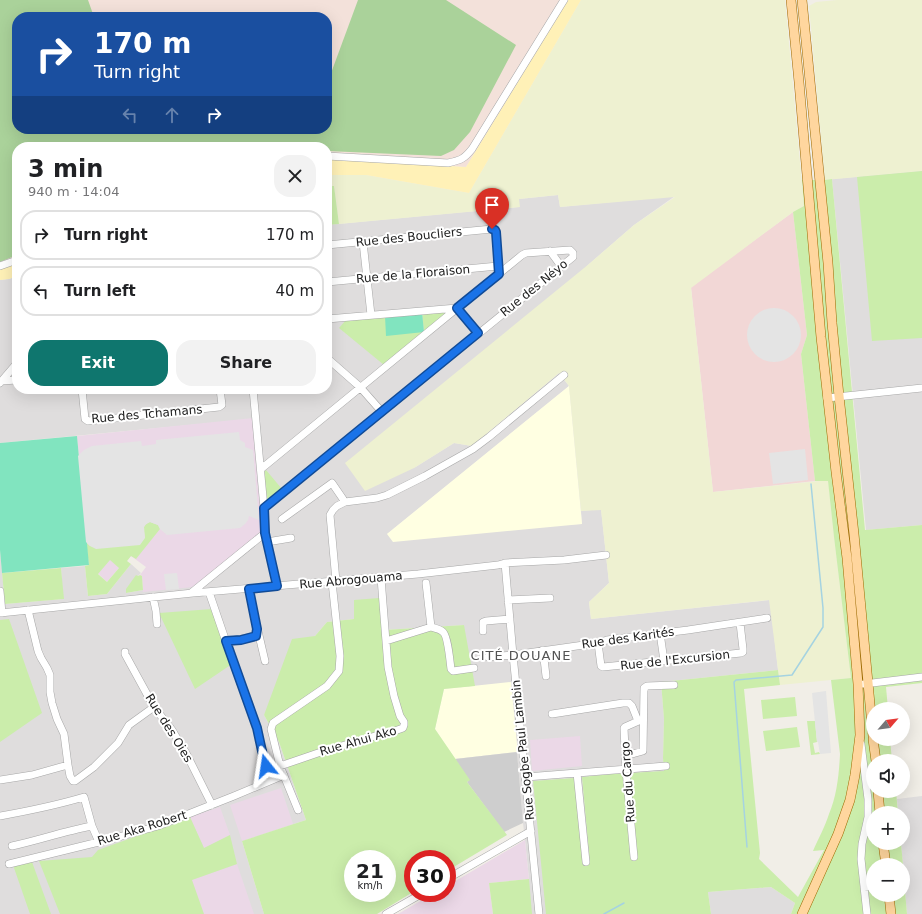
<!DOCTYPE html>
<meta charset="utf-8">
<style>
body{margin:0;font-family:"DejaVu Sans",sans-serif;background:#f2f2f2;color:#202124;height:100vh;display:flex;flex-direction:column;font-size:15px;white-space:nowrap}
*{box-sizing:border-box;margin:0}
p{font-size:13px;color:#757577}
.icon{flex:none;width:22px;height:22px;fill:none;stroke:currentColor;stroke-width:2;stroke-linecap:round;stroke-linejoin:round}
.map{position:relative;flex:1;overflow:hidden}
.panel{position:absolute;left:12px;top:142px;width:320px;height:252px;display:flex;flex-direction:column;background:#fff;border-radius:16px;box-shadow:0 4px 16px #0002}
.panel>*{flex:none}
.top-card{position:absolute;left:12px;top:12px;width:320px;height:122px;border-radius:16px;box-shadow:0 4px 16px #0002;background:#1a4fa0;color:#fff;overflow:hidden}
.needle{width:26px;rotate:62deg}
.tools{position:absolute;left:866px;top:702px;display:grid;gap:8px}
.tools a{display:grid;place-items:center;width:44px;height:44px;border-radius:50%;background:#fff;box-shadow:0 4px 16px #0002;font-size:20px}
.speed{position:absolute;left:344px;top:850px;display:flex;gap:8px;font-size:20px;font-weight:700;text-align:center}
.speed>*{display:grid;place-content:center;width:52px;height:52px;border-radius:50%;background:#fff;box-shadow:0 4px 16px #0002;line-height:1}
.speed small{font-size:10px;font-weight:400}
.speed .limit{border:6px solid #d22;background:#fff;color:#111}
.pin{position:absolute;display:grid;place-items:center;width:34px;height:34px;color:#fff;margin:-41px -17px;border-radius:50% 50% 50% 0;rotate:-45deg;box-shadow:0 0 4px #0007}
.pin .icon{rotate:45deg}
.me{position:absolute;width:44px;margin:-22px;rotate:345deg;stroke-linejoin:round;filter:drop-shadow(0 0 3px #0008)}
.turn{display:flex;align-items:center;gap:14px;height:84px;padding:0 16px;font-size:18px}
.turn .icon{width:52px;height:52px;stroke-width:2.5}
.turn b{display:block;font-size:28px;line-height:34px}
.lanes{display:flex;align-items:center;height:38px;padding:0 16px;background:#0003;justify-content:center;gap:20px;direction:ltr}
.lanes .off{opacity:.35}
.round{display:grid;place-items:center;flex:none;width:42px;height:42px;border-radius:16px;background:#f2f2f2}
.summary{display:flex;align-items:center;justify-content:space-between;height:68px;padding:0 16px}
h1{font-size:24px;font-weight:800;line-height:30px}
.action{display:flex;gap:8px;margin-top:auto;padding:8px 16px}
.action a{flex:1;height:46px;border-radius:16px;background:#0f766e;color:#fff;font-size:16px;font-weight:800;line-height:46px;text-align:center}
.action a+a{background:#f2f2f2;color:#202124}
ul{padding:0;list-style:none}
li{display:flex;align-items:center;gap:12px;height:50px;margin:0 8px 6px;padding:0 8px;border:2px solid #e0e0e0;border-radius:16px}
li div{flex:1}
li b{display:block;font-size:15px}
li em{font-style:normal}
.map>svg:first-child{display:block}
.residential{fill:#dfdddd}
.commercial{fill:#f2d7d6}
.industrial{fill:#ebd8e7}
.education{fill:#ffffe2}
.religious{fill:#cecece}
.military{fill:#f3e1da;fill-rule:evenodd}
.farmland{fill:#eef1d1}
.grass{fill:#cbedab;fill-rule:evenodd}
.forest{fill:#aad29a}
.sand{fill:#fff1b7}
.pitch{fill:#81e4bf}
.parking{fill:#e4e4e4}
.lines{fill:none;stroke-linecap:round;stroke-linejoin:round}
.stream{stroke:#a5d3e1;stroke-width:1.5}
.minor-casing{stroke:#a7a7a7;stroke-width:8}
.major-casing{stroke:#9d6a00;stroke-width:10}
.minor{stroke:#fff;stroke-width:7}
.major{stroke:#ffd69e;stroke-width:9}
.route-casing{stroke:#114b97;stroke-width:10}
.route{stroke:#1a73e8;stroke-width:7}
.labels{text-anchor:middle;stroke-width:4;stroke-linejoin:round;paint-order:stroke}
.street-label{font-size:12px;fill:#202020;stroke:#fff}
.neighbourhood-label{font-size:13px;letter-spacing:1px;fill:#535353;stroke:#fff}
</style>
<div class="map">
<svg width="922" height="914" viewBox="0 0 922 914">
<rect width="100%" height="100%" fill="#f1eee7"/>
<path class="residential" d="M922,171V525L866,530L832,179Z
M558,195L560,207L675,196L634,225L589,264L414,468L454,443L472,446L559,373L569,386L387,534L582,524L581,511L601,509L609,583L589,602L591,619L770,600L778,670L661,682L664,719L663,758L668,816L637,860L582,865L580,914H493L529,879L525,840L523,823L517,752L455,759L464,625L384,630L354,600V619L327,622L315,636L264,715L279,742L306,820L242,841L264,914H0V550L5,604L63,599L61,568L85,566L88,596L107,594L131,564L141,573L138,576H137L126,593L143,590V592L253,419L0,443V280L9,279L17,276V389H327V225L519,207V199Z
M922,796V914H907L901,843H903V813H898L897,799Z
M771,887L795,903L791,914H711L708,892Z"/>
<path class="commercial" d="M793,212L807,335L801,354L815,481L713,492L691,287Z"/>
<path class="industrial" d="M253,418L263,531L193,587L143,592L142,576L140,575L146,567L131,556L120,569L119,568L107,582L89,565L77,436Z
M580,736L582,766L532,771L530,740Z
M281,788L293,824L242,841L230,805Z
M220,807L230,835L204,848L190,817Z
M525,840L529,879L489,883L493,914H398L434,893H447V886Z
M237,864L254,914H191L180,884Z"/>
<path class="education" d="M569,386L582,524L393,542L387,534Z
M511,682L517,744V752L455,759L435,729L444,689Z"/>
<path class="religious" d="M517,752L523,823L504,832L467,782L469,780L455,759Z"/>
<path class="military" d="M0,0H568L466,167L327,159V147H17V263L0,269ZM17,17H327V129H17Z"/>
<path class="farmland" d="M581,0H785L804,206L793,212L691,288L713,492L828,480L834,537L851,678L780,685L769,600L591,619L589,602L609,583L601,510L581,511L569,386L559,373L472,446L454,443L414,468L365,491L345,463L589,264L634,225L675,197L560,207L558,195L519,199L520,207L339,224L334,186H327V175H366L469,193Z
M837,0H922V171L825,180L809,6L816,2Z"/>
<path class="grass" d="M922,171V338L872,341L857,177Z
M832,179L865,530L922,525V683L886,687L888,709H873V739H890L892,761H873V791H896L898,813H873V843H901L903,865H873V895H903V867L907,914H791L795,903L771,887L708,892L711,914H546L533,781L575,778L583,865L590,864L582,777L623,773L632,860H637L629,773L664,771L663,758L664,719L661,682L778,670L780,685L744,689L760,853L759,859L798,897L824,850L813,851C818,839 825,827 829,814C837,795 839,774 840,754L831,680L851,678L834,537L828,481H815L801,354L807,335L793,212L804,206L802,180H825Z
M327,186H334L339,224L327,225Z
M452,310L384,365L339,328L346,320L385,316L424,332L422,312Z
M266,470L282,489L267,501L264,472Z
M150,522L158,525L160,529L136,559L131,556L127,561L131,564L107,594L88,596L85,566L89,565L86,542L90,546L145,538C144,530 141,526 150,522ZM110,560L119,568L107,582L98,574Z
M61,568L64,599L5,604L2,573Z
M136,575L138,576L140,575L142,576L143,590L126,593V589Z
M379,598L384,630L464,625L475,686L444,689L435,729L470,780L467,782L507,835L447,871V859H413V892L377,914H264L242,841L306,820L279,742L264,715L292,639L315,636L327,622L354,619V600ZM353,859H387V893H353Z
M212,609L232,664L195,689L159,613Z
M9,619L42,713L0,742V620Z
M795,697L797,716L763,719L761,700Z
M807,721H815L817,742L813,743L815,753L819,752L820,754L811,755Z
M797,727L800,747L766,751L763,731Z
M190,817L204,848L230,835L237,864L192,880L204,914H60L39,861L92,857L98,850Z
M32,862L51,914H30L13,865Z
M529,879L532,914H493L489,883Z"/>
<path class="forest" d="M0,0H88L94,17H17V129H201L204,131L210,129H327V84L358,0H446L516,45L470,132L454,150L441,156L327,151V147H17V255L0,262Z"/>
<path class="sand" d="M568,0H581L469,193L366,175H327V159L466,167Z
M17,263V276L9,279L0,280V269Z"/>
<path class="pitch" d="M422,312L424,332L386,336L385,316Z
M77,436L89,565L2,573L0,550V443Z"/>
<path class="parking" d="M747 335a27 27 0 1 1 54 0a27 27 0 1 1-54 0Z
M239,432L240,440L245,443V447L253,450L259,520L249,516L248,520L245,524L240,528L167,535L160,529L158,525L150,522L146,524L144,527L145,538L140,545L96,549L90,546L86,542L78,456L84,450L92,446L141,441L142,446L156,444V440Z
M805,449L808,480L773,484L769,453Z
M177,573L179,589L166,590L164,574Z
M826,691L831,753L820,754L818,742H817L812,693Z"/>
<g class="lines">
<path class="stream" d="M747,847L734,682L736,680L792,675L823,627V608L811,484
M604,914L624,903"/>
<defs>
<path id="minor" d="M327,156L448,163C461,160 464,159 472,149L564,0
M363,242L371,315
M327,245L492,229L495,230L496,232L499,274
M550,251L561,266
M0,266L17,260
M327,282L498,266
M327,319L457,308L478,333
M327,358L360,387L382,412
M1,381L17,380
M0,383L17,363
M82,389L85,419L88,421L219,407L222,405L220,389
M253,389L264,508L265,533L277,586
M827,398L922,388
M261,469L522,255L526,253L570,250L573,253V257L264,508
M282,519L332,483L345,502
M267,542L291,538
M505,563L513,655L539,914
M336,581L330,515L333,510L337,506L345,502L377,498L387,495L425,476L473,449L489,437L564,375
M0,591L2,613
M209,592L234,665L257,728L262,751L271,780
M191,593L265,533
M153,597L156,611L157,624
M508,600L550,598
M28,610L38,651L41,658L47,668L50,675V692L52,703L57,719L64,734L68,765
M0,613L193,593L418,574L498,565L505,563L564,560L606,555
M431,627C435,628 440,629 443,632C448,636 450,662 451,669L453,671L474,668
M258,631L265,661
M483,631V622L486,621L510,619
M660,633L664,661
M226,641L241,639L256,636L257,629L249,589
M386,641L431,627L426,583
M598,643L601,666L603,667L741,653L743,652V649L740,623
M543,650L546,676
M125,652V654L154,707L172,730L186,753L212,805
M488,657L513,655L598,643L607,640L688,630L767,618
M864,684L922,677
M552,714L623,703H629L632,706L638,721
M861,744L868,799V817L862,844L861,859L867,914
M625,756L643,751L644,688L647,686L674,685
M280,766L318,753L385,733H389L403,728L404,725V722L400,716L394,696L388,667L381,578
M577,773L586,862
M526,777L666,766
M0,780L32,775L68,765L70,776L73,781H75L94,767L118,743L129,725L154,707
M298,810L280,766L271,729L273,723L327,686L339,671L340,656L332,582
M0,816C28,811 57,805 84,797L92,826L99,842
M865,832L873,833
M12,846C39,840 65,831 92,826
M634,857L626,770L624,728L625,727L643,719
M9,864L115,838L158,826L234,796L284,775
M447,879L531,831
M864,887L873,886
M386,914L423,893"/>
<path id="major" d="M791,0L799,82L821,337L836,472L847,558L858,684L860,735L855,775L850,800L838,834L802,914
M802,0L828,263L832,323L839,396L854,534L873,736
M873,739L876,761
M878,791L880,813
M883,843L886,865
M889,895L891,914"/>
</defs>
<use href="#minor" class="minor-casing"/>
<use href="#major" class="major-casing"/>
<use href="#minor" class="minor"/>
<use href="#major" class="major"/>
</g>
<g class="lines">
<defs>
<path id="route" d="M266,766L262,751L257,728L226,641L241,640L256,636L257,629L249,589L277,586L265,533L264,508L478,333L457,308L499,274L496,232L495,230L492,229"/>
</defs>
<use href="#route" class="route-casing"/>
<use href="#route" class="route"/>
</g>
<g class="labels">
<g class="street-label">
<text transform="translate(409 237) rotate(-6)" y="4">Rue des Boucliers</text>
<text transform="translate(413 274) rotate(-5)" y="4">Rue de la Floraison</text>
<text transform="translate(534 288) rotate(-39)" y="4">Rue des Néyo</text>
<text transform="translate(147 414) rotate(-5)" y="4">Rue des Tchamans</text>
<text transform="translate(351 580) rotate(-5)" y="4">Rue Abrogouama</text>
<text transform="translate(628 638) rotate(-8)" y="4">Rue des Karités</text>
<text transform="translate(675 660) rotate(-6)" y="4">Rue de l'Excursion</text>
<text transform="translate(169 728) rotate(58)" y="4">Rue des Oies</text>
<text transform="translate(358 741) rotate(-16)" y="4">Rue Ahui Ako</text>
<text transform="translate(523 750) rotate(-96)" y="4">Rue Sogbe Paul Lambin</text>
<text transform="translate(628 782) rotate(-94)" y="4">Rue du Cargo</text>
<text transform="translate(142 828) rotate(-17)" y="4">Rue Aka Robert</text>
</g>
<g class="neighbourhood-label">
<text x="521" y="660">CITÉ DOUANE</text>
</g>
</g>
</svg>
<div class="tools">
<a><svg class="needle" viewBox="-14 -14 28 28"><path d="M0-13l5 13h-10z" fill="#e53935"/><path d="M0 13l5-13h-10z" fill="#757577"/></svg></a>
<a><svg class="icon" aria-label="sound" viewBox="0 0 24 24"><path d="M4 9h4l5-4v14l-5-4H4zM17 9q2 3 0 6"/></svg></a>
<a>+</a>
<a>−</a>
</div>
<div class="speed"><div>21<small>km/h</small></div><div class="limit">30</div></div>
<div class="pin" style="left:492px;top:229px;background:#d93025"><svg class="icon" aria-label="arrive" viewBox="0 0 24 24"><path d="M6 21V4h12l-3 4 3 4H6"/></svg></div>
<svg class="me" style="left:266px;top:766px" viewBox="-20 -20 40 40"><path d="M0-17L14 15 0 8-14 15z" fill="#1a73e8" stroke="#fff" stroke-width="4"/></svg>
<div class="top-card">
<div class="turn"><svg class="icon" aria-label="right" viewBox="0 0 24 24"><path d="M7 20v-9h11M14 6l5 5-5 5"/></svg><div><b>170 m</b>Turn right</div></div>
<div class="lanes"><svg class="icon off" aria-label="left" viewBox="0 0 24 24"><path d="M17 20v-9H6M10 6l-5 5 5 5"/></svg><svg class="icon off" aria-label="ahead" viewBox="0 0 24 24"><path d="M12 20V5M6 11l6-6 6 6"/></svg><svg class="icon" aria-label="right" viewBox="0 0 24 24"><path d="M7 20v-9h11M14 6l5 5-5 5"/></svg></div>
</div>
<section class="panel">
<div class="summary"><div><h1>3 min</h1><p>940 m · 14:04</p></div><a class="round"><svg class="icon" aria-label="close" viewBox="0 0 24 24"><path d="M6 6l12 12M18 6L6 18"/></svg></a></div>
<ul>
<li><svg class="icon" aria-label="right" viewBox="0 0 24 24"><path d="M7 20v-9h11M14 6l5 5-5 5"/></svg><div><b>Turn right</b></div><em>170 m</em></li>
<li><svg class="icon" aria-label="left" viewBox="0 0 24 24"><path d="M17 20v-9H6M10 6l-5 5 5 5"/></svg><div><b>Turn left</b></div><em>40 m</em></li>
</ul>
<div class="action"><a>Exit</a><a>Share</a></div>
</section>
</div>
